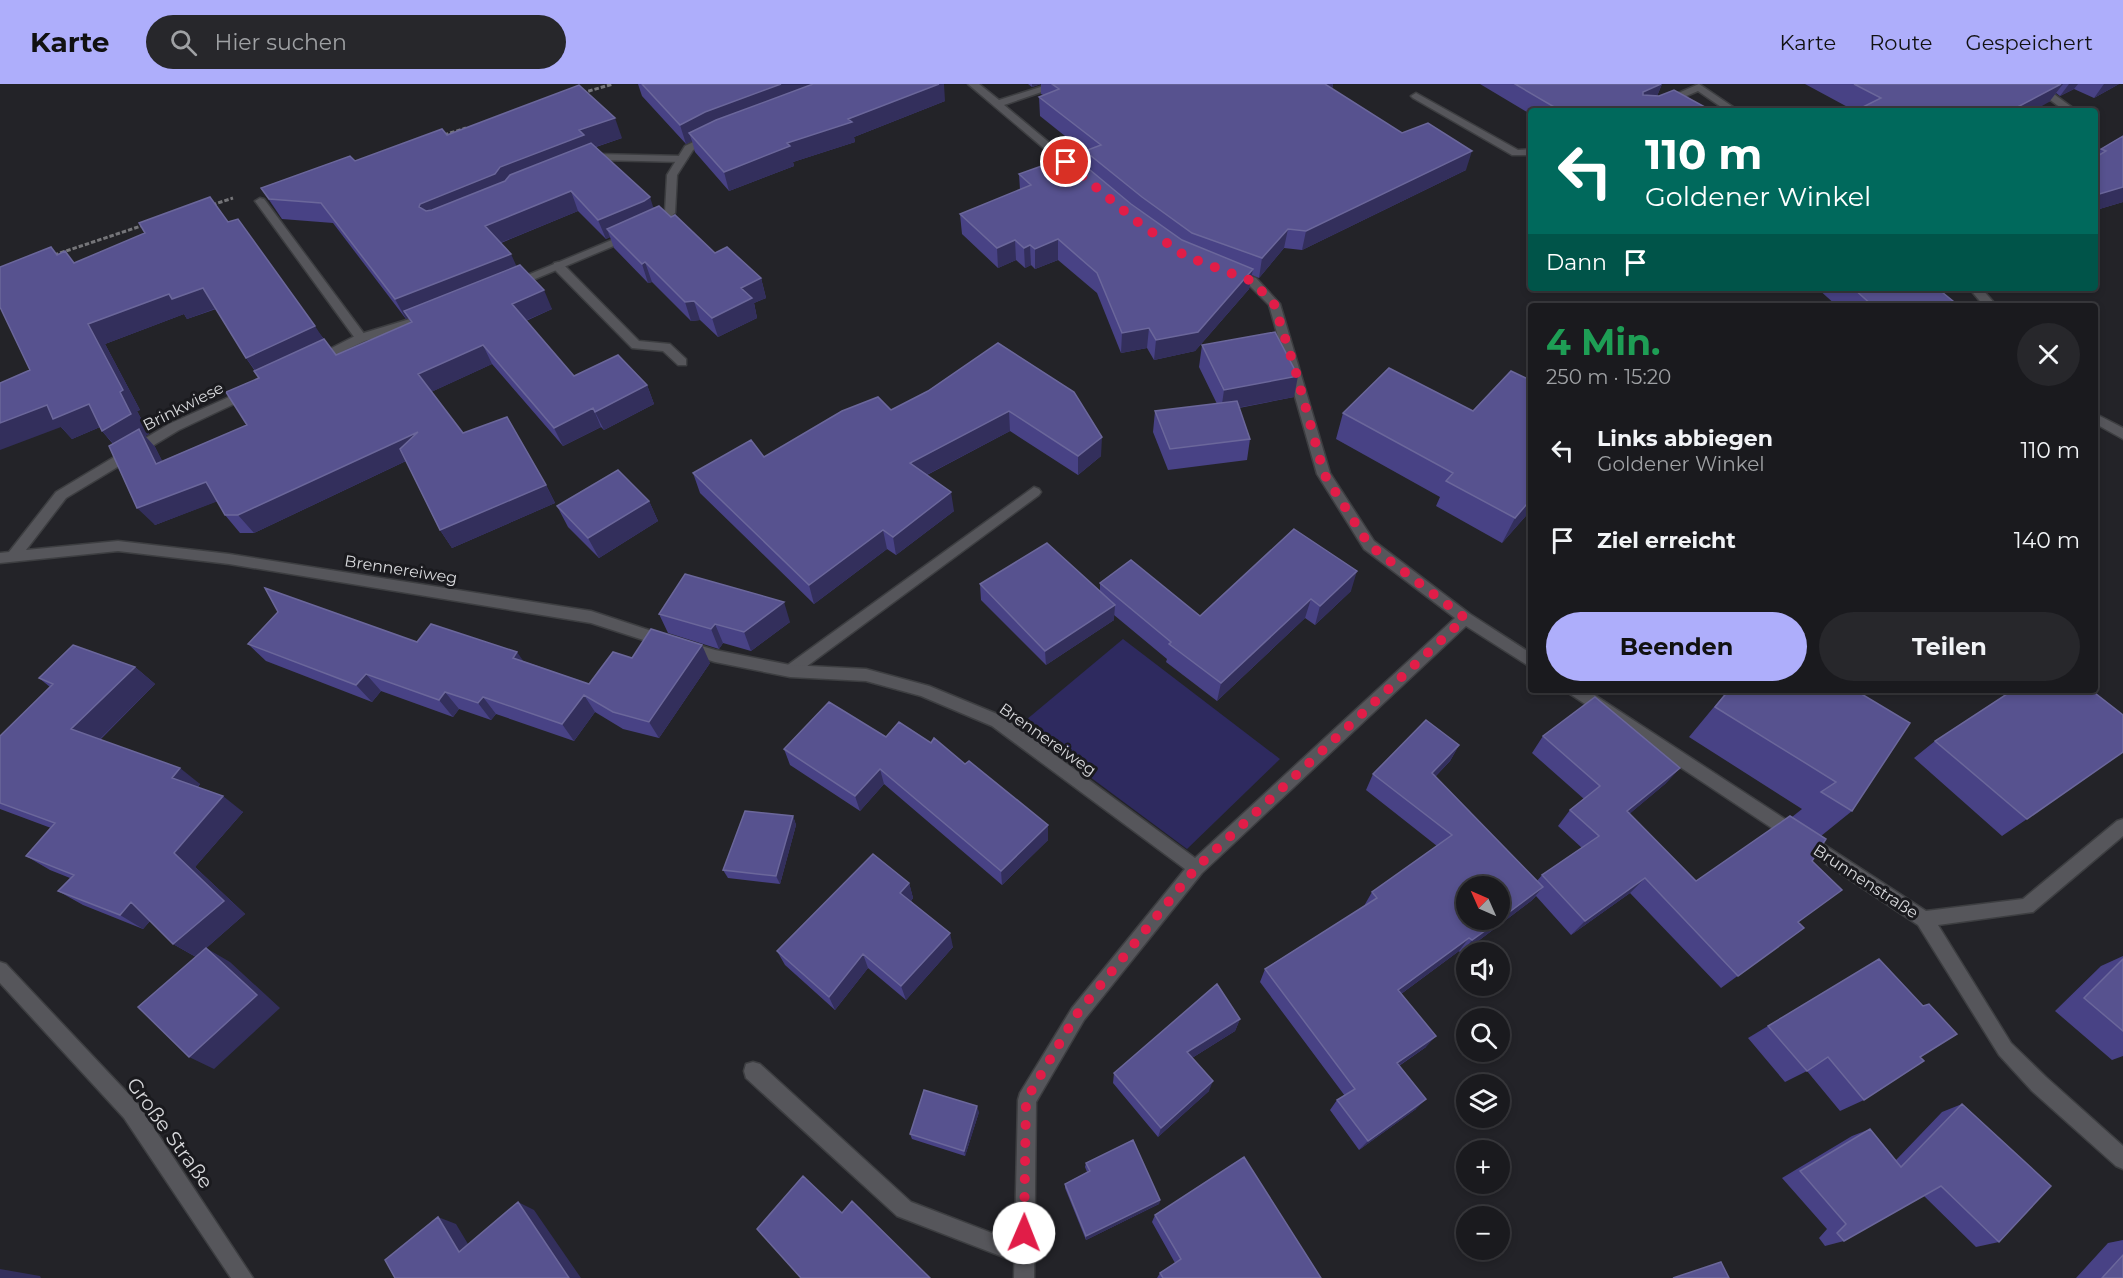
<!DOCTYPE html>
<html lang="de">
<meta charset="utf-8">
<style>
body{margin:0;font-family:Montserrat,sans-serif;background:#27272b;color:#f1f3f6;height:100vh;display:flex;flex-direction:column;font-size:22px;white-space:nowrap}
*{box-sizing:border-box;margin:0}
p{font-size:20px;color:#9fa1a4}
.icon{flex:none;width:33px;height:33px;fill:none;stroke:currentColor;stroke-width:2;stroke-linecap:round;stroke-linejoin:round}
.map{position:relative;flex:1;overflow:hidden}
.side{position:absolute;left:1528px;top:219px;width:570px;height:390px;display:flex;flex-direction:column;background:#1a1a1e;border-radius:6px;box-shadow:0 3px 9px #0003,0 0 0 2px #38383c}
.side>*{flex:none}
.banner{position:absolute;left:1528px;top:24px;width:570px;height:183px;border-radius:6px;box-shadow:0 3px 9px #0003,0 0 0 2px #38383c;background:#00695c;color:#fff;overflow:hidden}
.needle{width:39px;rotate:315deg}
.fabs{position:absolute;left:1456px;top:792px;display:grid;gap:12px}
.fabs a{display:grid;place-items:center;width:54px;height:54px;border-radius:50%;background:#1a1a1e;box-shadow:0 3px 9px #0003,0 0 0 2px #38383c;font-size:30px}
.pin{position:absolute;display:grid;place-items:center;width:51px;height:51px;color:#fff;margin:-26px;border:3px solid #fff;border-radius:50%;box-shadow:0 2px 6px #0007}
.me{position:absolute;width:66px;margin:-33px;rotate:1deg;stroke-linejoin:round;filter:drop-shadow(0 0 4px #0008)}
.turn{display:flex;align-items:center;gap:21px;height:126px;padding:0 18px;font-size:27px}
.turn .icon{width:78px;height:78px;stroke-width:2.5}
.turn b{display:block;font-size:42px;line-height:51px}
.then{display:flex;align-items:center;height:57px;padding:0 18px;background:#0003;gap:12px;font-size:22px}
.round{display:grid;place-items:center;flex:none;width:63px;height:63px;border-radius:32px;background:#27272b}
.overview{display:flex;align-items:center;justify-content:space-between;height:102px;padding:0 18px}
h1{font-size:36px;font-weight:700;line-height:45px;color:#1e9e55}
.button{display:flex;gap:12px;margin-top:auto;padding:12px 18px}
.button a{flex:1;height:69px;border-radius:36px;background:#aeaefb;color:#111;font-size:24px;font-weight:700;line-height:69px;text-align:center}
.button a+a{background:#27272b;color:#f1f3f6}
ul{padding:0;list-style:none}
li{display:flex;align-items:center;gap:18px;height:90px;padding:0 18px}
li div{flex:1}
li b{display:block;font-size:22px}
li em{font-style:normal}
header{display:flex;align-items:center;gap:36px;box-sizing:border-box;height:84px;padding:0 30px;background:#aeaefb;color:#111}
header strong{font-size:28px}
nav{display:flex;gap:33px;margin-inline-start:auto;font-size:21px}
.search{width:420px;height:54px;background:#27272b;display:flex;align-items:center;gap:15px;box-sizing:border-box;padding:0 21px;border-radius:33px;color:#9fa1a4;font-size:22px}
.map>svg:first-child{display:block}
.green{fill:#2e2a5f}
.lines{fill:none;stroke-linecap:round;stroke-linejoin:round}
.lane-casing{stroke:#3d3e41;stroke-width:3}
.street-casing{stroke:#3d3e41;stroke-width:3}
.secondary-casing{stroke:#3d3e41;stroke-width:3}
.path{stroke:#757579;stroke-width:3;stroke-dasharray:4.5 2;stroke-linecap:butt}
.lane{fill:#56565b;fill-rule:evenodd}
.street{fill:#56565b;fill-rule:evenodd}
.secondary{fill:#56565b;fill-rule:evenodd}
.wall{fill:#484285;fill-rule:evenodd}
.shaded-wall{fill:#332f5c}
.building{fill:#57528f;stroke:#6b679b;stroke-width:1.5}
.route{stroke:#e11d48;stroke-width:10;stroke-dasharray:0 18}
.labels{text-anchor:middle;stroke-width:6;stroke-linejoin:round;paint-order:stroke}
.street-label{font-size:16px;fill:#d7d8db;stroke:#1a1a1e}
.near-street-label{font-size:20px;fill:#d7d8db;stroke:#1a1a1e}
</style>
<header>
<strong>Karte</strong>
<div class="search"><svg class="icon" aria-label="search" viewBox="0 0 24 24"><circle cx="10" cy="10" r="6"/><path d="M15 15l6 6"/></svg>Hier suchen</div>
<nav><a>Karte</a><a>Route</a><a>Gespeichert</a></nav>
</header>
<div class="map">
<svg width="2123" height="1194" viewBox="0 0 2123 1194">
<rect width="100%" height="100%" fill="#232328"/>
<path class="green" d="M1123,555L1280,675L1187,765L1020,641Z"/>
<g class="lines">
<defs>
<path id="lane" d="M597,70L682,72L687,75L682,78L598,76L590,79L585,76Z
M260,114L264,115L365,251V257H357L255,117Z
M558,178L562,179L639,257L670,260L686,275V281H678L663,267L632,264L554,185V179Z
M1034,403L1039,405L1041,408L1039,411L795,591H785L783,587L785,583Z
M753,978L760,980L911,1118L1031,1164L1034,1171L1031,1178L1024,1181L897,1132L746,994L744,987L746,980Z"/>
<path id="street" d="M968,0H979L999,16L1050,0H1065L1004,21L1081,85V89H1073Z
M1699,0L1739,27H1727L1698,7L1651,27H1637Z
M2045,8H2051L2077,27H2065L2045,12Z
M1416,9L1518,66L1532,65V71H1512L1413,14L1411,12Z
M706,52L715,54L693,66L677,91L675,129L658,144H650V140L665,128L667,91L685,62Z
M631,148L635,149V153L516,203L512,204L506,200Z
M1233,186L1256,194L1280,220L1330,389L1374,457L1470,530L1532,570V584L1466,542L1202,789L1084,936L1036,1018L1034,1194H1014L1018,1016L1020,1009L1072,924L1185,785L992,642L921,612L866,597L790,593L715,578L683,568L681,564L683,560L688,558L715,566L790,581L866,585L929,602L1002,632L1195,774L1455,534L1364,465L1317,390L1269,221L1248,200L1229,193L1227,190Z
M1969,204H1981L1997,222H1984Z
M423,231L429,235L427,238L365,257L320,278H312L310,275L357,251Z
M249,304L255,308L253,311L179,346L66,414L26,466L118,457L229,470L591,527L670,553L672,557L670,561L665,563L591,539L229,480L118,467L0,479V469L9,468L56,408L169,340Z
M2096,330L2123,344V355L2096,340Z
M1567,606H1587L1926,827L2023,815L2117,737L2123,735V752L2033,828L1938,841L2011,959L2046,993L2123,1062V1085L2116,1082L2032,1007L1999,971L1918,841L1570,610Z"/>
<path id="secondary" d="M0,878L6,880L138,1020L253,1194H231L124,1034L0,899Z"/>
</defs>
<use href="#lane" class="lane-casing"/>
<use href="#street" class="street-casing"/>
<use href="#secondary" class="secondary-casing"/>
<path class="path" d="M582,9L613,0
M444,51L466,44
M212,121L233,114
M54,171L144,141"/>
<use href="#lane" class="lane"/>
<use href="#street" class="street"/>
<use href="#secondary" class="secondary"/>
</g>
<path class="wall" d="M638,0H642L945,17L854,53L855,58L793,78L794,82L729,107L695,68L692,57L686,60L642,12Z
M1028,0H1333L1332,5L1402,49L1466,86L1302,166L1284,164L1259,194L1252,191L1249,205L1195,267L1154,276L1147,264L1121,269L1097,209L1058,176L1035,185L1031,181L1025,184L1016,176L998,184L962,150L960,130L1020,106L1019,90L1085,82V68L1040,32L1039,13L1043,11L1041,10V0L1032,3Z
M1480,0H1662L1657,12L1712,27H1532V31Z
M1805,0H2119L2094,14L2074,5L2060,12L2056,9L2049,18L1855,27Z
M447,51L622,54L596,63L654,124L671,133L715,169L761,194L766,214L754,219L757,234L718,253L700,236L691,237L652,198L648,199L614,164L610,153L606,155L578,127L501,159L516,182L552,225L526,237L574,292L647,301L654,320L604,346L601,343L563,362L492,280L431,308L463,349L546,401L555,419L452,464L440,446L406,377L254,449H240L225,431L217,417L155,441L113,360L102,347L100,343L72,355L61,343L30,286L57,170L75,179L228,138L324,255L336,271L411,239L408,234L406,235L333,139L282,135L261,104ZM216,225L246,274L255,287L259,294L247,341L162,377L155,363L145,352L149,350L137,327L140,326L105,260L184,230L187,235Z
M2123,52V118L2096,126V73L2101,65Z
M1817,204H1937L1959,222H1837Z
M998,259L1101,372L1078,391L1010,347L927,391L954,427L896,471L887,465L814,520L700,409L693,389L764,373L891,326L928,307Z
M1202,261L1294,313L1239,324L1250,355L1247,376L1168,386L1153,348L1155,327L1217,320L1199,283Z
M1343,329L1532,425L1502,459L1436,422L1440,413L1336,355Z
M649,417L658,437L599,474L568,443L557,422Z
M1100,499L1200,532L1351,507L1315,541L1305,534L1217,617L1166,578L1167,575L1114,531V536L1046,581L981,516L980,500L1100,507Z
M659,530L790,538L751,567L723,559L719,565L668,549Z
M417,558L523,577L589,600L632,574L710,579L659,654L623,645L595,628L574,657L496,630L491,636L459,625L453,633L381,607L372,618L266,577L248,560Z
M135,583L155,600L100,656L200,700L198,703L243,728L195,783L245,830L196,873L173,860L150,837L143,845L83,821L58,807L70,794L50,786L26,772L51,744L0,725V652L50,603L39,594Z
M1728,606H1855L1852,727L1821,752L1812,777L1798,838L1804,844L1721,904L1630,809L1571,851L1536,812L1531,817L1461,870L1459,867L1401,910L1426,963L1399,982L1416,1025L1359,1066L1330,1026L1337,1016L1345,1012L1260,898L1265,885L1364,822L1372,808L1437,762L1366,706L1373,690L1459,661L1450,677L1435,693L1537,797L1542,791L1582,764L1558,742L1570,726L1584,715L1532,669L1543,652L1680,684L1665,700L1629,730L1696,797L1792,733L1802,725L1689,653Z
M886,653L965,680L1048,756L1002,801L884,700L860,727L790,681L784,665Z
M1935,657L2027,735L2002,752L1914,674Z
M793,732L796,741L780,800L728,794L723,786Z
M909,799L913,814L911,817L953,863L906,916L868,884L835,926L785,881L777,867Z
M2123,872V972L2112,976L2055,927L2101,882Z
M1879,875L1920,973L1864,1016L1840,1027L1807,987L1785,998L1748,954Z
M1240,935L1235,947L1192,974L1209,1007L1158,1053L1113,999L1114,989Z
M1962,1020L1999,1158L1976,1163L1924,1112L1844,1157L1825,1162L1819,1154L1827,1145L1782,1094L1852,1052L1870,1045L1896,1076L1942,1028Z
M979,1028L965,1072L912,1055L910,1050Z
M1086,1079L1160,1116L1159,1120L1086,1156L1065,1104V1100L1087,1088L1085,1083Z
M1155,1131L1321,1194H1157L1160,1189L1175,1179L1152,1138Z
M2123,1156V1194H2076L2108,1159Z"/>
<path class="shaded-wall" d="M781,0H840L689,49L692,57L686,60L680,41L705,28Z
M939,0H944L945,17L854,53L855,58L793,78L794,82L729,107L724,88L787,59Z
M1032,0H1041L1032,3Z
M1318,0H1333L1332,8Z
M1661,0H1662L1655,17L1636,25L1643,8Z
M2061,0H2063L2049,18L2033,27H2010Z
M2069,0H2078L2074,5L2060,12Z
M2104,0H2119L2094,14Z
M615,34L622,54L589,65L429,143L419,123L420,120L579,46Z
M1472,67L1466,86L1302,166L1306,147Z
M2123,103V118L2096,126V111Z
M571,107L578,127L495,161L485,142Z
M650,113L656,132L607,145L610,153L606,155L598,136Z
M1288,145L1284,164L1259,194L1262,174Z
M1058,155V176L1035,185V165Z
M1015,156L1016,176L998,184L997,164Z
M1030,161L1031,181L1025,184L1024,164Z
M511,170L520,190L404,227L408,234L406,235L395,215Z
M645,178L652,198L648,199L642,180Z
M1253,185L1249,205L1195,267L1154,276L1156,256Z
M761,194L766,214L754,219L757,234L718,253L712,234L741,204Z
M203,204L217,224L187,235L184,230L105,260L140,326L137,327L149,350L145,352L155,363L173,398L120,367L102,347L88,240L169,210Z
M544,206L552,225L520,239L512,220Z
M694,217L700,236L691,237L685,218Z
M315,242L328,262L261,294L246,274Z
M1149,244L1147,264L1121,269L1122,249Z
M483,261L492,280L429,309L418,290Z
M1298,292L1294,313L1221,327L1224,306Z
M647,301L654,320L604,346L595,328Z
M89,320L107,340L72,355L61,343L0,366V339L47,321Z
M593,324L601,343L563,362L554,344Z
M1009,327L1010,347L913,398L910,379Z
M418,348L429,366L254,449L238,431Z
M1102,353L1101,372L1078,391V372Z
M206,398L221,416L155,441L137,424Z
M546,401L555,419L452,464L440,446Z
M951,408L954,427L896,471L893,453Z
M1532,414V425L1502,459L1515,434Z
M649,417L658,437L599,474L588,454Z
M883,446L887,465L814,520L809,501Z
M1357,487L1351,507L1315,541L1320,522Z
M1311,515L1305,534L1217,617L1221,599Z
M784,518L790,538L751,567L744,548Z
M1115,521L1114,536L1046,581L1045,567Z
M715,540L723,559L719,565L711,545Z
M702,561L710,579L659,654L649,638Z
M517,568L529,585L513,574Z
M135,583L155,600L93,662L71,645Z
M366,590L381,607L372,618L356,601Z
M445,608L459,625L453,633L439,616Z
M584,611L595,628L574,657L562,640Z
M483,613L496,630L491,636L478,619Z
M1459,661L1450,677L1423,705L1432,689Z
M180,684L200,700L192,709L172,694Z
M1680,684L1665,700L1614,743L1627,727Z
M880,685L884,700L860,727L855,712Z
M223,712L243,728L195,783L245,830L196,873L173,860L174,769Z
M793,732L796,741L780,800L776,792Z
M1048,741V756L1002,801L1001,787Z
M1645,794L1630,809L1571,851L1585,837Z
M909,799L913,814L905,824L900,809Z
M1543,803L1531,817L1461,870L1472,856Z
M131,818L154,832L143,845L120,831Z
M950,849L953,863L906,916L901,902Z
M1469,854L1459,867L1390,918L1398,906Z
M206,864L230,878L280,924L214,985L189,973Z
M863,870L868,884L835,926L829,913Z
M1240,935L1235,947L1184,979L1187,968Z
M1436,952L1426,963L1388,989L1397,979Z
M1213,997L1209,1007L1158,1053L1161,1044Z
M1426,1015L1416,1025L1359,1066L1368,1057Z
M977,1022L979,1028L965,1072L964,1067Z
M1160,1116L1159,1120L1086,1156V1152Z
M518,1118L534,1126L581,1194H569Z
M438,1133L456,1140L477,1175L459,1168Z
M0,1185L40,1192L41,1194H0Z"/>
<path class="building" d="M642,0H781L705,28L680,41Z
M813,0H939L848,35L852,38L787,59L790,62L724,88L689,49L716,36Z
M1052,0H1325L1402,49L1428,39L1472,67L1306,147L1288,145L1262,174L1192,149L1142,113L1085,67L1101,61L1039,13L1059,5Z
M1515,0H1661L1643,8V11L1659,12L1674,6L1712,27H1561Z
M1854,0H2061L2010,27H1855L1881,14Z
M579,1L615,34L579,46L584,51L500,83L495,90L420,120L419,123L426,127L432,126L505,97L510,91L591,59L650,113L644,117L598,136L571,107L485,142L511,170L395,215L321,119L269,115L261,104L350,72L355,77L442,45L447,51Z
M2123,52V103L2096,111V73L2106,67L2101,65Z
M1072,71L1131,120L1182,156L1253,185L1198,248L1156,256L1149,244L1122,249L1097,189L1058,155L1035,165L1030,161L1024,164L1015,156L997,164L960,130L1031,101L1019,90Z
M210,113L228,138L238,135L315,242L246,274L203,204L172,215L169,210L88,240L123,306L120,308L131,330L102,347L89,320L53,335L47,321L0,339V299L30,286L0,223V183L51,163L57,171L65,167L74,179L145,149L139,139Z
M659,122L671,133L675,131L715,169L727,163L761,194L741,204L752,214L712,234L694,217L685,218L645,178L642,180L607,145Z
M520,181L544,206L512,220L574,292L618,271L647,301L595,328L593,324L554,344L483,261L418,290L463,349L507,333L546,401L440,446L400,365L418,348L238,431H225L206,398L137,424L109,362L139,345L156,380L247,341L226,308L259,294L254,287L324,255L336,271L412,238L404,227Z
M1853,204H1937L1959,222H1873Z
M1275,248L1298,292L1224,306L1202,261Z
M998,259L1074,308L1102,353L1078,372L1009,327L910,379L951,408L893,453L883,446L809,501L693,389L751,356L764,373L842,327L878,313L891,326L928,307Z
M1389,284L1473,327L1511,287L1532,297V414L1515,434L1446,397L1453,389L1343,329Z
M1237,317L1250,355L1170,365L1155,327Z
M618,386L649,417L588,454L557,422Z
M1294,445L1357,487L1320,522L1311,515L1221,599L1169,560L1171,558L1100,499L1131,476L1200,532Z
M1047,459L1115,521L1045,567L980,500Z
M685,490L784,518L744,548L715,540L711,545L659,530Z
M265,504L417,558L431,540L517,568L513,574L589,600L613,568L632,574L651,545L702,561L649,638L613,628L584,611L562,640L483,613L478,619L445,608L439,616L366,590L356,601L248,560L278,528Z
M73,561L135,583L71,645L180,684L172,694L223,712L174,769L224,817L173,860L131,818L120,831L58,807L74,791L26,772L55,739L0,719V652L53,600L39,594Z
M1729,606H1855L1910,639L1852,727L1821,708L1836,698L1715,623Z
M2013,606H2091L2123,631V668L2027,735L1935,657Z
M1595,613L1680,684L1627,727L1696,797L1790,732L1826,755L1812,777L1842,806L1798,838L1804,844L1738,892L1645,794L1585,837L1542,791L1599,752L1570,726L1600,702L1543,652Z
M829,618L886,653L899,638L931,659L934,654L965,680L969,677L1048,741L1001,787L880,685L855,712L784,665Z
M1426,636L1459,661L1432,689L1543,803L1500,835V802H1467V836H1500L1472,856L1469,854L1398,906L1436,952L1397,979L1426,1015L1368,1057L1337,1016L1355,1005L1265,885L1377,814L1372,808L1452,751L1373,690Z
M745,727L793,732L776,792L723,786Z
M873,770L909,799L900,809L950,849L901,902L863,870L829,913L777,867Z
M206,864L257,911L189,973L138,923Z
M1879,875L1923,922L1929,920L1957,950L1920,973L1924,977L1864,1016L1828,973L1807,987L1768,942Z
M2123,875V947L2084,914Z
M1217,900L1240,935L1187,968L1213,997L1161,1044L1114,989Z
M924,1006L977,1022L964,1067L910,1050Z
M1962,1020L2051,1102L1999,1158L1941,1102L1844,1157L1837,1149L1846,1140L1800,1087L1870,1045L1901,1083Z
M1133,1056L1160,1116L1086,1152L1065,1100L1090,1087L1086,1079Z
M1244,1073L1321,1194H1163L1160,1189L1181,1175L1155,1131Z
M803,1092L842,1129L852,1117L930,1194H801L757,1145Z
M518,1118L569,1194H395L385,1176L438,1133L459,1168Z
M2123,1171V1194H2102Z
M1721,1178L1729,1194H1673Z"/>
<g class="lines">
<path class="route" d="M1024,1149L1026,1016L1077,930L1196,784L1465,534L1369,461L1324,390L1295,285L1274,220L1252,197L1185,172L1135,136L1066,78"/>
</g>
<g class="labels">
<g class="street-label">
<text transform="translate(183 322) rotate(-27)" y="6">Brinkwiese</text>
<text transform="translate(401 485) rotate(9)" y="6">Brennereiweg</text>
<text transform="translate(1048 655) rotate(35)" y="6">Brennereiweg</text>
<text transform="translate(1866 797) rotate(33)" y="6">Brunnenstraße</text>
</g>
<g class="near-street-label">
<text transform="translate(170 1049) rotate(54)" y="7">Große Straße</text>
</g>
</g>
</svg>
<div class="fabs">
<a><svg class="needle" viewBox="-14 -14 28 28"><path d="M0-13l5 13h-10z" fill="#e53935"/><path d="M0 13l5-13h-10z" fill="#9fa1a4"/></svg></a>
<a><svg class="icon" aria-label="sound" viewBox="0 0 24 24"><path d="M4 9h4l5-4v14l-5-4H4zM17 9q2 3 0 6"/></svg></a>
<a><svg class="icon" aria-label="search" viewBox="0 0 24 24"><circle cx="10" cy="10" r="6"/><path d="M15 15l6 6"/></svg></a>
<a><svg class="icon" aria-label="layers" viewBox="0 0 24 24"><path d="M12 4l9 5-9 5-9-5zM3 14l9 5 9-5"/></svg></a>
<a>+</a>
<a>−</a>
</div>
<div class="pin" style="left:1066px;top:78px;background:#d93025"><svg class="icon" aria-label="arrive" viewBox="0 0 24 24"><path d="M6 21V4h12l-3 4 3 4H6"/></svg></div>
<svg class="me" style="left:1024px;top:1149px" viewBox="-20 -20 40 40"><circle r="19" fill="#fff"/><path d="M0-13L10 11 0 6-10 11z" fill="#e11d48"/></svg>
<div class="banner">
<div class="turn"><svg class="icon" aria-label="left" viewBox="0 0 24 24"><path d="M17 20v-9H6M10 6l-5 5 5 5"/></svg><div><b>110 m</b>Goldener Winkel</div></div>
<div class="then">Dann<svg class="icon" aria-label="arrive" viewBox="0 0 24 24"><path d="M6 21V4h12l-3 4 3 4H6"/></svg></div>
</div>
<section class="side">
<div class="overview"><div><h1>4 Min.</h1><p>250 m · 15:20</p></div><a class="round"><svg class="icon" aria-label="close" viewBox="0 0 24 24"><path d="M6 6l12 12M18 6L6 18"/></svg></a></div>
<ul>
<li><svg class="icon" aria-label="left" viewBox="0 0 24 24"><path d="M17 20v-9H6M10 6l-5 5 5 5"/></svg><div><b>Links abbiegen</b><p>Goldener Winkel</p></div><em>110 m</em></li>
<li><svg class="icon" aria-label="arrive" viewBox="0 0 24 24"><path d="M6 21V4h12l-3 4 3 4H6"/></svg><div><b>Ziel erreicht</b></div><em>140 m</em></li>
</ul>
<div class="button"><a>Beenden</a><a>Teilen</a></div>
</section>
</div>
